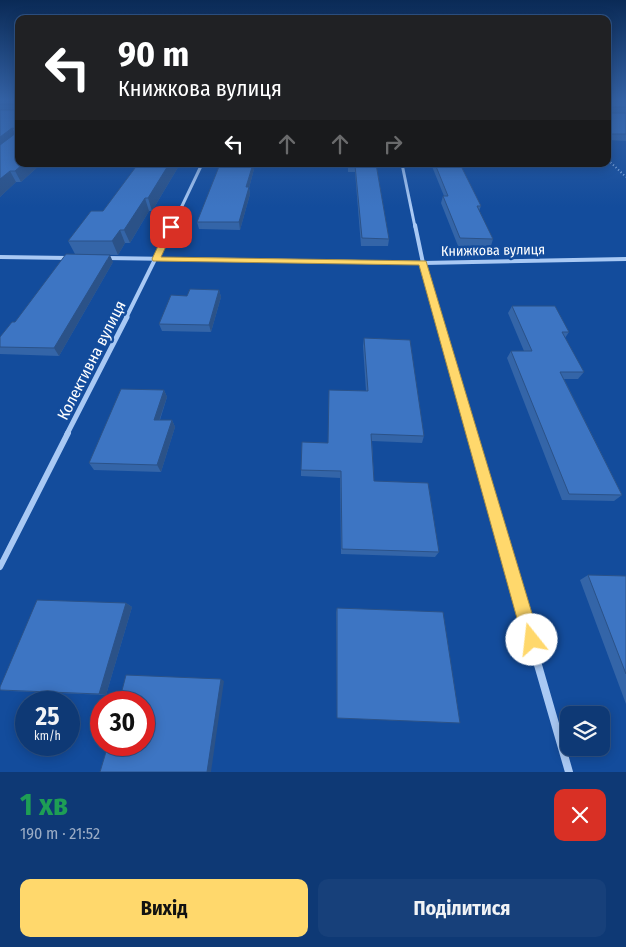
<!DOCTYPE html>
<html lang="uk">
<meta charset="utf-8">
<style>
body{margin:0;font-family:"Fira Sans Condensed",sans-serif;background:#17407a;color:#f1f3f6;height:100vh;display:flex;flex-direction:column;font-size:19px;white-space:nowrap}
*{box-sizing:border-box;margin:0}
p{font-size:16px;color:#9bacc5}
.icon{flex:none;width:28px;height:28px;fill:none;stroke:currentColor;stroke-width:2;stroke-linecap:round;stroke-linejoin:round}
.map{position:relative;height:772px;overflow:hidden}
.details{display:flex;flex-direction:column;background:#0e3975;flex:1}
.details>*{flex:none}
.top-card{position:absolute;left:15px;top:15px;width:596px;height:152px;border-radius:10px;box-shadow:0 2px 12px #0003,0 0 0 1px #2e5387;background:#202124;color:#fff;overflow:hidden}
.tools{position:absolute;left:560px;top:706px;display:grid;gap:10px}
.tools a{display:grid;place-items:center;width:50px;height:50px;border-radius:10px;background:#0e3975;box-shadow:0 2px 12px #0003,0 0 0 1px #2e5387;font-size:25px}
.speed{position:absolute;left:15px;top:691px;display:flex;gap:10px;font-size:25px;font-weight:700;text-align:center}
.speed>*{display:grid;place-content:center;width:65px;height:65px;border-radius:50%;background:#0e3975;box-shadow:0 2px 12px #0003,0 0 0 1px #2e5387;line-height:1}
.speed small{font-size:12px;font-weight:400}
.speed .limit{border:8px solid #d22;background:#fff;color:#111}
.pin{position:absolute;display:grid;place-items:center;width:42px;height:42px;color:#fff;margin:-21px;border-radius:10px;box-shadow:0 2px 8px #0006}
.me{position:absolute;width:55px;margin:-28px;rotate:344deg;stroke-linejoin:round;filter:drop-shadow(0 0 4px #0008)}
.turn{display:flex;align-items:center;gap:18px;height:105px;padding:0 20px;font-size:22px}
.turn .icon{width:65px;height:65px;stroke-width:2.5}
.turn b{display:block;font-size:35px;line-height:42px}
.lanes{display:flex;align-items:center;height:48px;padding:0 20px;background:#0003;justify-content:center;gap:25px;direction:ltr}
.lanes .off{opacity:.35}
.round{display:grid;place-items:center;flex:none;width:52px;height:52px;border-radius:10px;background:#17407a}
.summary{display:flex;align-items:center;justify-content:space-between;height:85px;padding:0 20px}
h1{font-size:30px;font-weight:700;line-height:38px;color:#1e9e55}
.primary-button{display:flex;gap:10px;margin-top:auto;padding:10px 20px}
.primary-button a{flex:1;height:58px;border-radius:10px;background:#ffd86c;color:#111;font-size:20px;font-weight:700;line-height:58px;text-align:center}
.primary-button a+a{background:#17407a;color:#f1f3f6}
.map>svg:first-child{display:block}
.lines{fill:none;stroke-linecap:round;stroke-linejoin:round}
.path{stroke:#a9c9f4;stroke-width:2;stroke-dasharray:1 2.5;stroke-linecap:butt}
.street-far4{stroke:#a9c9f4;stroke-width:3}
.street-far3{stroke:#a9c9f4;stroke-width:4}
.street-far2{stroke:#a9c9f4;stroke-width:5}
.street-far1{stroke:#a9c9f4;stroke-width:6}
.street{stroke:#a9c9f4;stroke-width:8}
.wall{fill:#3465a8}
.shaded-wall{fill:#2b5288}
.building{fill:#3d75c3;stroke:#2b5288}
.route{fill:#ffd86c;stroke:#a68c46}
.labels{text-anchor:middle;stroke-width:5;stroke-linejoin:round;paint-order:stroke}
.far-street-label{font-size:14px;fill:#fff;stroke:#134c9c}
.street-label{font-size:16px;fill:#fff;stroke:#134c9c}
</style>
<div class="map">
<svg width="626" height="772" viewBox="0 0 626 772">
<rect width="100%" height="100%" fill="#134c9c"/>
<g class="lines">
<path class="path" d="M608,160L626,177"/>
<path class="street-far4" d="M402,164L415,227
M172,227L202,164"/>
<path class="street-far3" d="M415,225L423,263L439,318
M0,257L68,258
M107,258L423,263L626,259
M126,318L172,225"/>
<path class="street-far2" d="M438,317L472,434
M67,434L127,317"/>
<path class="street-far1" d="M472,433L515,583
M0,567L68,433"/>
<path class="street" d="M514,582L569,772"/>
</g>
<path class="wall" d="M0,99H19V164H41L21,182H16L0,197Z
M608,99H626V113H610H626V141L608,140Z
M180,164L152,211H149L130,243H125L118,255L75,254L68,241L103,211Z
M348,164H376L389,239L388,246H361L355,172H348Z
M431,164H460L481,206L479,211L493,239L491,246H458L441,203L443,196H444Z
M254,169L249,188L250,194L240,230L199,229L197,222Z
M113,262L59,356L0,354V337L15,322Z
M219,290L221,297L211,332L162,331L159,324L187,296Z
M512,306L569,332L565,338L584,372L578,379H564L622,495L614,501L562,500L507,358L511,351H524L508,313Z
M364,338L424,436L422,443L372,441L374,481L439,552L435,557L341,554L340,478L301,476V470L328,443L366,391L363,346Z
M164,390L167,397L160,420H172L175,427L161,472L94,470L89,463Z
M588,575L626,576V704L580,580Z
M126,603L132,607L106,695L9,691L0,690Z
M337,608L460,723L337,718L336,612Z"/>
<path class="shaded-wall" d="M12,128L18,138L0,152V137Z
M23,164H41L21,182L15,171Z
M169,164H180L152,211L148,198Z
M253,164L254,169L249,188L250,194L240,230L239,222L246,187Z
M10,171L16,182L0,197V179Z
M145,198L149,211L130,243L124,230Z
M120,230L125,243L118,255L112,241Z
M110,255L113,262L59,356L54,348Z
M219,290L221,297L211,332L209,325Z
M164,390L167,397L157,427L154,420Z
M172,420L175,427L161,472L157,465Z
M126,603L132,607L106,695L99,694Z
M221,679L224,681L211,772H207Z"/>
<path class="building" d="M0,99H19V164H23L15,171H10L0,179V145L16,133L17,129L12,128L0,137V110H14L17,106L14,104H0Z
M608,99H626V107H611L608,111L611,113H626V134H608Z
M138,164H169L148,198H145L124,230H120L112,241H68L91,211H103Z
M220,164H253L246,187H249L239,222H197Z
M348,164H376L389,239L362,238L355,165H348Z
M435,164H460L481,206H477L493,239L460,238L443,196H448Z
M66,254L110,255L54,348L0,347V337L12,322H15Z
M190,289L219,290L209,325L159,324L171,295L187,296Z
M512,306H555L569,332H562L584,372H560L622,495L569,494L511,351H532Z
M364,338L410,340L424,436L371,434L374,481L428,483L439,552L342,549L341,471L301,470L302,442L328,443L329,390L368,391Z
M121,389L164,390L154,420H172L157,465L89,463Z
M588,575L626,576V674Z
M37,600L126,603L99,694L0,690V687Z
M337,608L443,612L460,723L337,718Z
M126,675L221,679L207,772H100L108,745H144V702H119Z"/>
<linearGradient id="sky" x2="0" y2="1"><stop stop-color="#0a2a56"/><stop offset="0.48" stop-color="#3361a4"/><stop offset="1" stop-color="#3361a4" stop-opacity="0"/></linearGradient>
<rect width="626" height="207" fill="url(#sky)"/>
<path class="route" d="M171,225L175,227L161,257L426,261L540,640L538,646L532,649L525,646L523,640L419,265L153,261L152,259L167,227Z"/>
<g class="labels">
<g class="far-street-label">
<text transform="translate(493 250) rotate(-1)" y="5">Книжкова вулиця</text>
</g>
<g class="street-label">
<text transform="translate(91 360) rotate(-63)" y="6">Колективна вулиця</text>
</g>
</g>
</svg>
<div class="tools">
<a><svg class="icon" aria-label="layers" viewBox="0 0 24 24"><path d="M12 4l9 5-9 5-9-5zM3 14l9 5 9-5"/></svg></a>
</div>
<div class="speed"><div>25<small>km/h</small></div><div class="limit">30</div></div>
<div class="pin" style="left:171px;top:227px;background:#d93025"><svg class="icon" aria-label="arrive" viewBox="0 0 24 24"><path d="M6 21V4h12l-3 4 3 4H6"/></svg></div>
<svg class="me" style="left:532px;top:640px" viewBox="-20 -20 40 40"><circle r="19" fill="#fff"/><path d="M0-13L10 11 0 6-10 11z" fill="#ffd86c"/></svg>
<div class="top-card">
<div class="turn"><svg class="icon" aria-label="left" viewBox="0 0 24 24"><path d="M17 20v-9H6M10 6l-5 5 5 5"/></svg><div><b>90 m</b>Книжкова вулиця</div></div>
<div class="lanes"><svg class="icon" aria-label="left" viewBox="0 0 24 24"><path d="M17 20v-9H6M10 6l-5 5 5 5"/></svg><svg class="icon off" aria-label="ahead" viewBox="0 0 24 24"><path d="M12 20V5M6 11l6-6 6 6"/></svg><svg class="icon off" aria-label="ahead" viewBox="0 0 24 24"><path d="M12 20V5M6 11l6-6 6 6"/></svg><svg class="icon off" aria-label="right" viewBox="0 0 24 24"><path d="M7 20v-9h11M14 6l5 5-5 5"/></svg></div>
</div>
</div>
<section class="details">
<div class="summary"><div><h1>1 хв</h1><p>190 m · 21:52</p></div><a class="round" style="background:#d93025;color:#fff"><svg class="icon" aria-label="close" viewBox="0 0 24 24"><path d="M6 6l12 12M18 6L6 18"/></svg></a></div>
<div class="primary-button"><a>Вихід</a><a>Поділитися</a></div>
</section>
